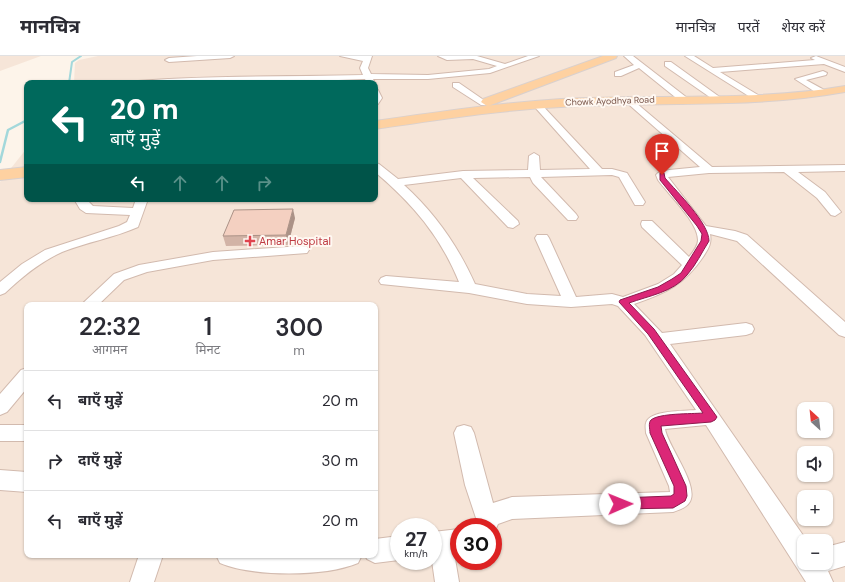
<!DOCTYPE html>
<html lang="hi">
<meta charset="utf-8">
<style>
body{margin:0;font-family:"DM Sans","Noto Sans Devanagari",sans-serif;background:#f2f2f3;color:#2b2b33;height:100vh;display:flex;flex-direction:column;font-size:15px;white-space:nowrap}
*{box-sizing:border-box;margin:0}
p{font-size:13px;color:#7c7c81}
.icon{flex:none;width:22px;height:22px;fill:none;stroke:currentColor;stroke-width:2;stroke-linecap:round;stroke-linejoin:round}
.map{position:relative;flex:1;overflow:hidden}
.drawer{position:absolute;left:24px;top:246px;width:354px;height:256px;display:flex;flex-direction:column;background:#fff;border-radius:8px;box-shadow:0 1px 3px #0004}
.drawer>*{flex:none}
.guide{position:absolute;left:24px;top:24px;width:354px;height:122px;border-radius:8px;box-shadow:0 1px 3px #0004;background:#00695c;color:#fff;overflow:hidden}
.needle{width:26px;rotate:333deg}
.fabs{position:absolute;left:797px;top:346px;display:grid;gap:8px}
.fabs a{display:grid;place-items:center;width:36px;height:36px;border-radius:8px;background:#fff;box-shadow:0 1px 3px #0004;font-size:20px}
.speed{position:absolute;left:390px;top:462px;display:flex;gap:8px;font-size:20px;font-weight:700;text-align:center}
.speed>*{display:grid;place-content:center;width:52px;height:52px;border-radius:50%;background:#fff;box-shadow:0 1px 3px #0004;line-height:1}
.speed small{font-size:10px;font-weight:400}
.speed .limit{border:6px solid #d22;background:#fff;color:#111}
.pin{position:absolute;display:grid;place-items:center;width:34px;height:34px;color:#fff;margin:-41px -17px;border-radius:50% 50% 50% 0;rotate:-45deg;box-shadow:0 0 4px #0007}
.pin .icon{rotate:45deg}
.me{position:absolute;width:44px;margin:-22px;rotate:89deg;stroke-linejoin:round;filter:drop-shadow(0 0 3px #0008)}
.turn{display:flex;align-items:center;gap:14px;height:84px;padding:0 20px;font-size:18px}
.turn .icon{width:52px;height:52px;stroke-width:2.5}
.turn b{display:block;font-size:28px;line-height:34px}
.lanes{display:flex;align-items:center;height:38px;padding:0 20px;background:#0003;justify-content:center;gap:20px;direction:ltr}
.lanes .off{opacity:.35}
.eta{display:flex;justify-content:space-evenly;align-items:center;height:68px;text-align:center}
.eta b{font-size:24px;font-weight:600;line-height:28px}
ul{padding:0;list-style:none}
li{display:flex;align-items:center;gap:12px;height:60px;padding:0 20px;border-top:1px solid #e1e1e2}
li div{flex:1}
li b{display:block;font-size:15px}
li em{font-style:normal}
header{display:flex;align-items:center;gap:24px;box-sizing:border-box;height:56px;padding:0 20px;background:#fff;border-bottom:1px solid #e1e1e2}
header strong{font-size:19px}
nav{display:flex;gap:22px;margin-inline-start:auto;font-size:14px}
.map>svg:first-child{display:block}
.residential{fill:#f6e5d8;fill-rule:evenodd}
.lines{fill:none;stroke-linecap:round;stroke-linejoin:round}
.stream-far1{stroke:#a3d8db;stroke-width:2}
.stream{stroke:#a3d8db;stroke-width:2.5}
.minor-casing{stroke:#d2baae;stroke-width:2}
.primary-casing{stroke:#dad0cd;stroke-width:2}
.minor{fill:#fff;fill-rule:evenodd}
.primary{fill:#fed1a1;fill-rule:evenodd}
.wall{fill:#d2b3a6}
.shaded-wall{fill:#ab9287}
.building{fill:#f4d0c1;stroke:#ab9287}
.route{fill:#db2777;stroke:#8e194d}
.health-dot{fill:#e0444e;stroke:#fff8f2;stroke-width:1.5}
.labels{text-anchor:middle;stroke-width:4;stroke-linejoin:round;paint-order:stroke}
.far-street-label{font-size:9px;fill:#7b574b;stroke:#fff8f2}
.health-label{font-size:11px;fill:#be3a42;stroke:#fff8f2;text-anchor:start}
</style>
<header>
<strong>मानचित्र</strong>
<nav><a>मानचित्र</a><a>परतें</a><a>शेयर करें</a></nav>
</header>
<div class="map">
<svg width="845" height="526" viewBox="0 0 845 526">
<rect width="100%" height="100%" fill="#fdf4ea"/>
<path class="residential" d="M0,0H41L0,15Z
M98,0H845V526H0V126L27,92V143H375V27H74L75,7L79,4ZM27,249H375V499H27ZM804,353H826V375H804ZM804,397H826V419H804ZM804,441H826V463H804ZM399,471H433V505H399ZM459,471H493V505H459ZM804,485H826V507H804Z"/>
<g class="lines">
<path class="stream-far1" d="M69,27L72,6L81,0"/>
<path class="stream" d="M0,106L8,74L27,64"/>
<defs>
<path id="minor" d="M197,0H234L230,2L169,6L165,4L169,2Z
M340,0H372L368,12L371,18L428,19L489,13L497,10L473,3L447,4L438,0H477L505,8L528,0H539L490,17L428,23H373L375,27H367L365,23L285,26L134,27L138,25C213,19 288,21 363,19L360,12L363,5Z
M624,0H633L686,41V45H680L639,12L621,20H615V16L634,9Z
M685,0H694L713,12L815,4L811,2L816,0L845,11V16L824,8L720,16L758,39L759,41L755,44Z
M665,6H671L721,42L720,44H714L665,10Z
M823,15L827,17L826,19L806,24L826,35V39H820L795,23Z
M453,27H459L488,47L487,49H481L453,31Z
M375,33L378,34L382,42L378,48L375,49Z
M629,41L712,111L845,109V115L798,116L825,136L841,156L835,160L831,159L817,142L784,116L709,117L668,121L706,170L735,175L747,179L845,266V281L839,279L737,185L710,178C712,188 708,193 703,201C684,229 666,237 634,248L662,277L746,267L752,269L754,273L752,277L746,279L670,288L807,485H804V507H826V491L845,486V510L828,515L833,526H806L706,369L665,373C668,391 701,431 689,447C686,452 678,454 673,456L512,463L498,468L493,479V471H475L476,462L465,429L454,377L457,371L464,369L471,371L474,377L493,447L512,441L670,436L669,430L646,377C646,374 645,370 646,367C649,354 684,355 696,354L645,279L618,250L612,248L571,251L527,248L469,237L381,228L379,225L381,222L386,220L459,226C441,181 412,147 375,116V107L379,108L398,123L463,115L528,114L529,100L534,97L539,100L540,114L590,113L533,49L537,46L540,47L602,113H612L627,117L645,146L643,149H635L619,121L612,119L541,121L576,158L578,161L576,164H568L533,127L530,121L473,122L518,165L519,168L513,172L508,171L461,122L404,129C435,157 458,190 475,228L527,238L561,240L535,182L537,179H547L549,182L576,241L612,238L623,241L658,228L674,218L682,209L642,171L641,168L642,165H652L689,201C693,196 698,190 698,184C698,166 669,139 658,124L656,119L658,117L669,114L700,111L626,46V42Z
M74,143H86L93,150L133,152L136,143H148L138,171C113,182 87,186 62,196C40,206 22,221 5,237L0,239V226L22,208L45,194L119,170L127,166L130,159L86,157L80,153Z
M302,190L307,191L309,194L307,197L213,204L147,216L124,224L98,249H81L114,218L139,209L213,196Z
M27,312V332L7,356L0,359V338L21,314Z
M0,369H27V385H0Z
M0,414L27,416V436L0,434Z
M459,473V497H454L459,526H435L432,505L433,476Z
M399,480V504L375,507L367,503L365,499H375V483Z
M139,499H163L154,526H130Z
M216,499H362L358,507C325,521 253,521 220,507Z"/>
<path id="primary" d="M603,0H617L616,2L491,49L487,50L481,46L483,43Z
M845,30V36C753,53 654,45 561,51C499,54 437,64 375,73V65C437,56 499,47 561,43C654,38 753,46 845,30Z
M27,111V121L0,124V114Z"/>
</defs>
<use href="#minor" class="minor-casing"/>
<use href="#primary" class="primary-casing"/>
<use href="#minor" class="minor"/>
<use href="#primary" class="primary"/>
</g>
<path class="wall" d="M295,162L288,189L226,190L223,180Z"/>
<path class="shaded-wall" d="M293,153L295,162L288,189L286,179Z"/>
<path class="building" d="M293,153L286,179L223,180L234,154Z"/>
<path class="route" d="M660,117H664L665,122C677,136 709,167 709,185C702,196 696,209 687,219C674,236 648,240 629,247L654,273L717,361L715,364L711,366L661,370L662,377L686,430L687,440L685,445L673,452L620,453L616,452L614,448L616,443L620,442L671,440L674,438V430L650,377C650,373 648,367 651,364C659,357 692,358 703,357L648,278L619,246L620,244L658,231L672,223L681,217L701,185L702,178L697,170L660,124Z"/>
<path class="health-dot" d="M248 179h4v4h4v4h-4v4h-4v-4h-4v-4h4z"/>
<g class="labels">
<g class="far-street-label">
<text transform="translate(610 45) rotate(-2)" y="3">Chowk Ayodhya Road</text>
</g>
<g class="health-label">
<text x="259" y="189">Amar Hospital</text>
</g>
</g>
</svg>
<div class="fabs">
<a><svg class="needle" viewBox="-14 -14 28 28"><path d="M0-13l5 13h-10z" fill="#e53935"/><path d="M0 13l5-13h-10z" fill="#7c7c81"/></svg></a>
<a><svg class="icon" aria-label="sound" viewBox="0 0 24 24"><path d="M4 9h4l5-4v14l-5-4H4zM17 9q2 3 0 6"/></svg></a>
<a>+</a>
<a>−</a>
</div>
<div class="speed"><div>27<small>km/h</small></div><div class="limit">30</div></div>
<div class="pin" style="left:662px;top:119px;background:#d93025"><svg class="icon" aria-label="arrive" viewBox="0 0 24 24"><path d="M6 21V4h12l-3 4 3 4H6"/></svg></div>
<svg class="me" style="left:620px;top:448px" viewBox="-20 -20 40 40"><circle r="19" fill="#fff"/><path d="M0-13L10 11 0 6-10 11z" fill="#db2777"/></svg>
<div class="guide">
<div class="turn"><svg class="icon" aria-label="left" viewBox="0 0 24 24"><path d="M17 20v-9H6M10 6l-5 5 5 5"/></svg><div><b>20 m</b>बाएँ मुड़ें</div></div>
<div class="lanes"><svg class="icon" aria-label="left" viewBox="0 0 24 24"><path d="M17 20v-9H6M10 6l-5 5 5 5"/></svg><svg class="icon off" aria-label="ahead" viewBox="0 0 24 24"><path d="M12 20V5M6 11l6-6 6 6"/></svg><svg class="icon off" aria-label="ahead" viewBox="0 0 24 24"><path d="M12 20V5M6 11l6-6 6 6"/></svg><svg class="icon off" aria-label="right" viewBox="0 0 24 24"><path d="M7 20v-9h11M14 6l5 5-5 5"/></svg></div>
</div>
<section class="drawer">
<div class="eta">
<div><b>22:32</b><p>आगमन</p></div>
<div><b>1</b><p>मिनट</p></div>
<div><b>300</b><p>m</p></div>
</div>
<ul>
<li><svg class="icon" aria-label="left" viewBox="0 0 24 24"><path d="M17 20v-9H6M10 6l-5 5 5 5"/></svg><div><b>बाएँ मुड़ें</b></div><em>20 m</em></li>
<li><svg class="icon" aria-label="right" viewBox="0 0 24 24"><path d="M7 20v-9h11M14 6l5 5-5 5"/></svg><div><b>दाएँ मुड़ें</b></div><em>30 m</em></li>
<li><svg class="icon" aria-label="left" viewBox="0 0 24 24"><path d="M17 20v-9H6M10 6l-5 5 5 5"/></svg><div><b>बाएँ मुड़ें</b></div><em>20 m</em></li>
</ul>
</section>
</div>
